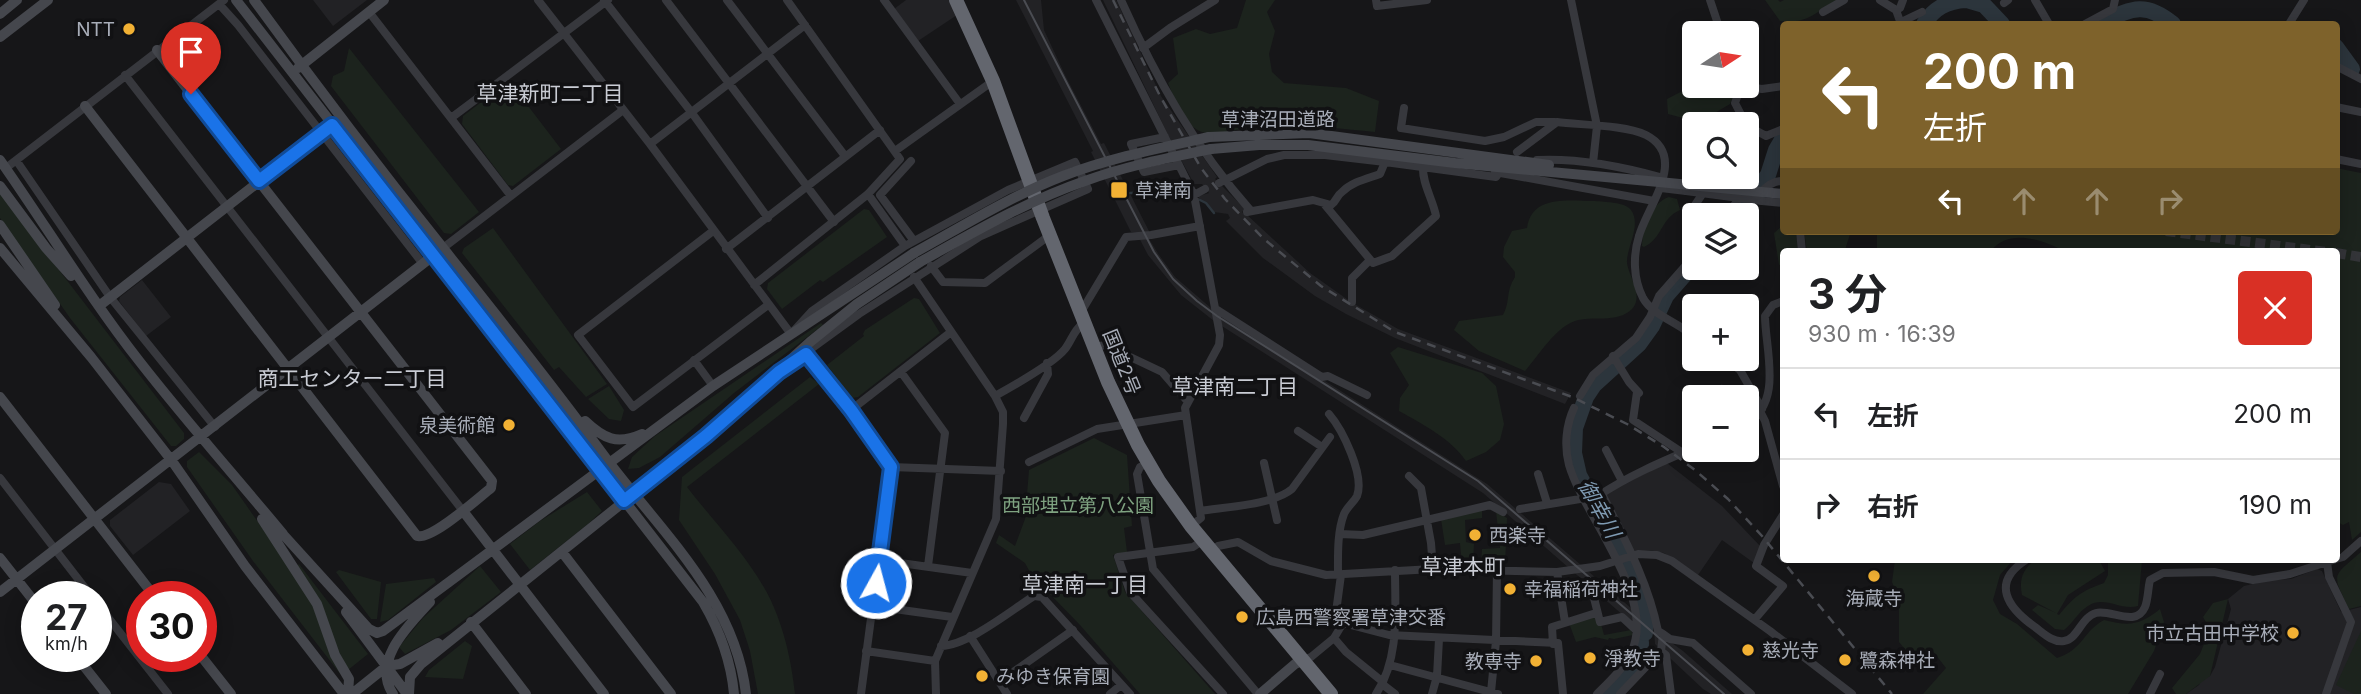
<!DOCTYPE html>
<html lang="ja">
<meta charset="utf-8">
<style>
body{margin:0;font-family:Inter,"Noto Sans JP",sans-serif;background:#f2f2f2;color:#202124;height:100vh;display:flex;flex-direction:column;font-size:26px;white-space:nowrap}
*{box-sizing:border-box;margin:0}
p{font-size:23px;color:#757577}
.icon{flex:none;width:38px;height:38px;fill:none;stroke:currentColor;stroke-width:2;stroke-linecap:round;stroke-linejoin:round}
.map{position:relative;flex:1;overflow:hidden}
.side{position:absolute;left:1780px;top:248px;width:560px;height:315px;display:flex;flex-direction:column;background:#fff;border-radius:7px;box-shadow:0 4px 18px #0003}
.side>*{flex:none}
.hud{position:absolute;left:1780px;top:21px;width:560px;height:214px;border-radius:7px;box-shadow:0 4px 18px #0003;background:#7e622b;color:#fff;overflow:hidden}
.needle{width:46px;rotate:78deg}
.buttons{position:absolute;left:1682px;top:21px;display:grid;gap:14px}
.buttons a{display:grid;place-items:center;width:77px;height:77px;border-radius:7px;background:#fff;box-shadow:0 4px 18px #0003;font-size:35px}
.speed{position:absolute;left:21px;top:581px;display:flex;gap:14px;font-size:35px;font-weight:700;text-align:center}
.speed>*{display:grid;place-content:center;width:91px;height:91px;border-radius:50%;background:#fff;box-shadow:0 4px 18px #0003;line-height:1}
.speed small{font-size:18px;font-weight:400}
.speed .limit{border:10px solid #d22;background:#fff;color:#111}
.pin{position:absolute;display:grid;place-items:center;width:60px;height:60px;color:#fff;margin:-72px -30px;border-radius:50% 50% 50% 0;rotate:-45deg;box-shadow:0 0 7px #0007}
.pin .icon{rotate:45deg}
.me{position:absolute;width:77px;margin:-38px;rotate:7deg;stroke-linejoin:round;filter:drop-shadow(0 0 5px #0008)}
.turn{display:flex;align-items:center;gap:24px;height:147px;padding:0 28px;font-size:32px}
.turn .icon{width:91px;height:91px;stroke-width:2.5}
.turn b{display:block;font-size:49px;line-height:60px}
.lanes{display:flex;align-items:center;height:66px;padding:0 28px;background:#0003;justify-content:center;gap:35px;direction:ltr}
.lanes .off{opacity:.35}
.round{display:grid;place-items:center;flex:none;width:74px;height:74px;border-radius:7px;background:#f2f2f2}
.overview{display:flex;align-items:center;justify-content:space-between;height:119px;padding:0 28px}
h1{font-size:42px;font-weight:700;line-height:52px}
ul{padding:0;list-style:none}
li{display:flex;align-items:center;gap:21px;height:91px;padding:0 28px;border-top:2px solid #e0e0e0}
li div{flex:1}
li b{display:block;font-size:26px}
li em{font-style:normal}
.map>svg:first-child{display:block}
.built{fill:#222225}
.green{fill:#1c231d}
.water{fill:#2c353c}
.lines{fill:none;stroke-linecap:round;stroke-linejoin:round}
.stream{stroke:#2c353c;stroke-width:2.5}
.river{stroke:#2c353c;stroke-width:16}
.secondary-tunnel{stroke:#333438;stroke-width:10;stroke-dasharray:10 5;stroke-linecap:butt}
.street{stroke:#37383d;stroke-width:8}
.secondary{stroke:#45474d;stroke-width:10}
.highway{stroke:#63666e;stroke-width:14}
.tram{stroke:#4a4c52;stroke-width:2}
.rail{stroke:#4a4c52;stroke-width:2.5;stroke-dasharray:9 7;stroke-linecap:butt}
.street-bridge{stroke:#37383d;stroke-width:8}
.secondary-bridge{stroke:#45474d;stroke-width:10}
.route-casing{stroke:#114b97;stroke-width:18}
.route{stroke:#1a73e8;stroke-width:12}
.poi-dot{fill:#f2b134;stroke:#111113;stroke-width:2.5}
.labels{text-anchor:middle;stroke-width:7;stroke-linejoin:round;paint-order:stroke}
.poi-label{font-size:19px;fill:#a8adb8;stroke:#111113;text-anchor:start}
.street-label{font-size:19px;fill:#a8adb8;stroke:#111113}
.park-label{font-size:19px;fill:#7fa381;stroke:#111113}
.neighbourhood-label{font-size:21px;fill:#c9ccd4;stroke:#111113}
.water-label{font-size:21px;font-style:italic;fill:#7f9bb3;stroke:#111113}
</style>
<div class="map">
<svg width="2361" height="694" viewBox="0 0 2361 694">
<rect width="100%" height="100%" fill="#161618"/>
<path class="built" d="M313,0H367L333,26Z
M906,0H950L957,15L918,41L894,9Z
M1016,0H1041L1044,30L1065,75L1101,144L1104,143L1150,233L1146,234L1159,255L1175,277L1212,309L1487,484L1639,615L1640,630L1483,493L1214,321L1181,295L1148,255L1136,232H1131L1091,152L1093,151Z
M1103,0H1116L1161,96L1217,177L1215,179L1245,209L1242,212L1244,214H1246L1310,273L1351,302L1398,329L1571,393L1565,404L1395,338L1346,314L1315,296L1263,258L1226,221L1230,218L1228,214L1214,212L1206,202L1199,199V196L1209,193L1202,184H1194L1168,135Z
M142,280L171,317L146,336L119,301L120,297Z
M1667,463L1722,506L1761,547L1754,563L1722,540L1698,575L1664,553L1651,550L1632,551L1606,497L1608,491Z
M159,482L171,484L190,511L133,555L110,526V520Z
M2317,569L2322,571L2341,612L2361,607V694H2186L2199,685L2202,678L2210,676L2215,667L2231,609L2228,599L2244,586L2270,580L2291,579Z
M1654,630L1683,651L1732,694H1711L1703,689L1655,644Z"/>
<path class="green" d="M1246,0H1275L1267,12L1275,31L1269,54L1272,72L1284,83L1346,88L1379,101L1375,132C1337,128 1299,124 1260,126C1245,127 1220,135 1206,133C1184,129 1175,100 1168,83L1178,74L1173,38L1196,29L1210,34L1237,28Z
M1765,0H1778L1780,2L1784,0H1838C1814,12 1810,24 1780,21Z
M349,48L479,212L451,234L444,233L331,86L333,76L344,71Z
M509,81L561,149L513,186L508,185L462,124L463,116Z
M1694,85V86H1738L1730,104L1713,114L1687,119L1668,114L1667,99Z
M2336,168L2361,173V532L2352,540L2349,522L2343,525L2336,521V252H2066C2044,240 2008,227 1990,252H1877V231H2336Z
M0,193L184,433V439L176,446H171L70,318L0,218Z
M1669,197L1677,199L1680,210C1661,218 1662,239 1644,247L1642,246C1643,228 1651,203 1669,197Z
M1595,201C1605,202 1625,202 1631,210C1642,225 1626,248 1627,263C1629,277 1644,296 1632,309C1617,324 1592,315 1575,321C1555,328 1539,355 1525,371L1479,351L1454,330L1459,321L1503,315C1511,300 1505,293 1515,277V272L1503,257L1504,247L1512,231L1527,228C1532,194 1569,201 1595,201Z
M864,209L869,210L887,237L823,282L820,280L782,309L767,289L768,283Z
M1781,227H1783V231H1796L1798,252H1783V264L1779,265L1774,233Z
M493,228L607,384L586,397L559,367L554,370L462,253L464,248Z
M1804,231H1851L1845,250H1837L1836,252H1807Z
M914,298L919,299L940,333L858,397L852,398L827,365L864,336L863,334L865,330Z
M821,323L823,325L734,393L660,457L639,468L628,469L632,457L655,436Z
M1398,347L1482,373L1496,386L1504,424L1500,440L1486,452L1466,461C1450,438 1424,425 1399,411L1400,398L1409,385L1390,353Z
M810,377L819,384L687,487C717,526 760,568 777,615C787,641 792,667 795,694H758L750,651L740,620L715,574L679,520L682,477Z
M609,386L624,410L621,421L609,419L588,399Z
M1094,438L1127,455L1132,526L1124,528L1127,552L1113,555L1125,592L1215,694H1140L1080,625L1047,591L1037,585L1025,563L996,543L999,535L1015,546L1025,519L1029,470Z
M199,452L232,485L303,586L312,600L341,675L253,561L187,467V461Z
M587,492L602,511L588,524L530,570L510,544L540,521Z
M1482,510V518L1465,520L1466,542L1474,544L1473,565H1462L1460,543L1445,545L1441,519Z
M1496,511L1507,518L1505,566H1481L1482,549L1500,548Z
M2361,552V606L2349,609C2332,573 2331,578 2361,552Z
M1895,560H2013L2000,575L1993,600L2000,614L2017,624L2057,658C2084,649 2082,632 2104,620C2129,626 2139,626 2160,609L2164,622L2154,651L2128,694H1923L1946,668L1932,650L1909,654L1899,642V599L1892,582Z
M2035,560H2099L2105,571L2068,595L2057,614L2059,615C2074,597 2081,591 2104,583L2108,575V560H2142L2138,606C2120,611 2105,595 2088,606C2078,612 2073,623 2064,630L2055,629L2032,610L2038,605L2056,613L2022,595C2019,580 2022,570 2035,560Z
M299,564L368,654L348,670L297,566Z
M480,566L501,592L451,630L405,654L399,647L423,618Z
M339,570L381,582L377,619H371L336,572Z
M434,578L436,582L388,620L380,622L386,584Z
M2228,599L2210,676L2186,694H2176L2172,688L2200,654L2210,629L2203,617L2213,603Z
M1595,615L1601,624L1604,635L1631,630L1633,635L1614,639L1609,638L1608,640L1595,637L1576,642L1569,623Z
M2361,631V694H2354L2336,685Z
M465,641L472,646L463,679L425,677L429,670Z"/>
<path class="water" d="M1646,613L1649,643L1648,661L1616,694H1601L1635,651Z"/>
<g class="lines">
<path class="stream" d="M1130,193L1182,192L1189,194
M1200,200L1206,203L1214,213"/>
<path class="river" d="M1967,0L1984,5L2002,24
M1924,24C1934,8 1947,1 1966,0
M2098,24C2131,9 2144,0 2173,24
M2336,47L2352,69
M1736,215L1768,175L1776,150L1783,138
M1645,633L1646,613L1630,569L1579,475L1574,453L1575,428L1586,397L1594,385L1639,344L1652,326L1666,296L1694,264"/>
<path class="secondary-tunnel" d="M2166,231L2326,252
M2336,253L2361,257"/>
<path class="street" d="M538,0L650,144L791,334L812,311L905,246L1008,190L1075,162L1088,189L981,236L859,314L793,362
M604,0L692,113L768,218
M666,0L834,222
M727,0L845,156
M884,0L960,104
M1096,0L1194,195L1220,335L1219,345L1185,408L1201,518L1191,526
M1121,0C1155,76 1195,148 1251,211
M1376,0L1377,6L1427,0
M1571,0L1597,126L1593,163
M1710,0L1721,33
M1880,0L1896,10L1901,24
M2035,0L2049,24
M2004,3L2008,0
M219,4L238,25L423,264
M1896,10L1900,8L1903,0
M369,12L511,196
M1823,12L1844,0
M1901,22L1922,12
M2085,24L2113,9L2115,0
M2289,24L2304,0
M1143,48L1170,28L1215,0
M2336,66L2361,79
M125,75L463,511
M1741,86L1735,103L1746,124
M1741,86L1762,89L1783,86
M2336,107L2361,112
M1404,108L1401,128L1485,141L1504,137L1536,122H1555
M451,118L608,0
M1746,125L1766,136L1783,129
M1165,137L1131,144L1144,172L1179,165
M650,144L805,25
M895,151L993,81
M1517,152L1557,122C1580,125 1626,125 1646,135C1689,157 1647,207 1639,236C1633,255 1633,279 1643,298C1653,316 1680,323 1694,337
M2336,159L2361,164
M16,160L110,297L215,427
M1537,160C1578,158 1620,166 1660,177
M911,161L880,195L914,241
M6,168L224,0
M1495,172L1654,201
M1727,177L1711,181L1693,208L1696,214L1733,215
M1219,183L1267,159L1284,155H1325L1385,162L1496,177L1498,174
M1661,188L1686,191
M868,194L905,246
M1194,195L1205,189
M1762,201L1783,203
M1325,205L1373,263L1392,256L1436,216C1433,200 1422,183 1423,167
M1247,212L1313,200L1331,205C1337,201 1336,196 1342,192C1352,182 1366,179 1380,174L1385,162
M1727,215L1754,178L1746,176
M1746,215C1752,201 1767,180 1783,181
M713,231L578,335L633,407L768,305
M1800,231L1802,252
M443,248L623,110
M726,249L880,130
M931,266L943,282L985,283L1050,235
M914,277L995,396L1003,412V424L996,519L935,661L936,694
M754,285L868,194L900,159L787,0
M1352,302V278L1370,260
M1216,309L1322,377L1328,376L1367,395
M1081,312L1126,237L1151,235L1200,226
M1095,347L1105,345L1162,372L1188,402
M806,354L851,410L891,467L861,694
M1613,356L1629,382L1639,393
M1725,359L1740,370L1762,409
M694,360L713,386
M901,372L945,433L928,566
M1722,389L1734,397
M1637,392L1633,420L1683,453
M995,396C1013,386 1053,364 1065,349C1072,340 1074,329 1084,323
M1580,396L1593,375L1636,338L1650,317L1659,296L1694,256
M1574,408C1566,425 1564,446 1569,465C1584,517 1658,598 1631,653C1624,668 1609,682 1597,694
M851,410L951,332
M1760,411L1765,421L1783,486
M1329,414C1342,429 1365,475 1357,496C1354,502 1347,507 1344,514C1337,532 1338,556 1338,575
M1024,418L1048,374L1047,363
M1746,423C1784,403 1765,349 1765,316L1773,305L1783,301
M1298,431L1322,447
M1606,450L1622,481
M1029,462L1097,429L1186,415
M1148,463L1140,467L1137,474L1153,569L1258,694
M1264,463L1277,520
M891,467L1001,471
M1538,474L1547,503
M1409,476L1421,488L1431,543L1433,569
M0,478L92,597
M1602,494C1624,538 1648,581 1658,631L1663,634L1661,651L1620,694
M1520,509L1598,496C1628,476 1661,462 1694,448
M1200,511C1225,507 1273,505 1292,489L1330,437
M1340,534L1363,535L1490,505L1503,512
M1202,541L1193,547L1118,557L1130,592L1223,694
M1211,551L1218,546L1238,542L1271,561L1326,575L1433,569L1557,572L1600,566L1638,554L1657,555L1672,561L1770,631L1852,694
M2336,559L2343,557L2361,541
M879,560L972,573
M2026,560C1990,583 2008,608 2035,627C2043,633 2053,643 2064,641C2078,639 2081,617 2096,613C2111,609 2136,628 2145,607C2148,600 2148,588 2150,580L2163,573L2214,572L2253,580L2290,574L2333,560
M1557,572L1565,622
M1341,575L1336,612V615L1343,619V623
M1592,590L1600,622L1622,617L1636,630
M96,602L168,694
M873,606L952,617
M1755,619L1783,586L1756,566L1764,545L1783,515
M1663,634L1670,639L1693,643L1751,694
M970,636L1007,694
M1334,638L1343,623L1389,635L1558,643L1563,694
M1553,644L1552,627L1596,613
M941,646C969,645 1010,611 1034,596L1042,597L1130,694
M866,651L935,661
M1661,651L1666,655L1671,694
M1303,660L1311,657L1334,638L1346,652L1383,682
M1390,665L1498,694
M999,682L1073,630
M1382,684L1395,694
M1491,692L1496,641L1497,570
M1110,694L1121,685
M1376,694C1400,658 1395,611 1395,570
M1432,694L1437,676L1439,639
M2150,694L2160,674
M2326,694L2351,622L2329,577L2327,562"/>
<path class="secondary" d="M236,0L703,602C720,631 731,661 734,694
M254,0C315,84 378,167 443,248C497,316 551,383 602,453C657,528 735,596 746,694
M0,14L17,0
M0,37L48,0
M298,68L384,0
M85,106L417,536C432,540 477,499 491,488L492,481L157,50
M1209,137L1309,133L1549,165
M1211,149L1259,145H1308L1455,163L1659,182
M0,160C47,227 89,297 140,362C186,421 235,476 283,534
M0,186L46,248L71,276
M0,225L55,305
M0,248L91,357L172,461L245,566L344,694
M99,306L332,125
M0,397L155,597
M585,421C604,439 617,445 642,434
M463,511L604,694
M262,519L317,604L335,655L349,679L348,694
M280,531L369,629L377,633L383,631L713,386L914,253
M562,552L671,694
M0,558L37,605
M0,592L438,252
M346,612L407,694
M471,622L526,694
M76,656L106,694
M201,656L231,694
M352,694L387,666L400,664L438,643
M393,694C371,661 409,625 430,602
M409,694L410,677L421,664L706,436L810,342L857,304L920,262
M1260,694L1295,664L1303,660"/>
<path class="highway" d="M956,0L993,81L1043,218L1108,382L1138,445L1159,481L1191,526L1331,694"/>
<path class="tram" d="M1024,0L1154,252L1173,279L1197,301L1217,316L1478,481L1724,694"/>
<path class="rail" d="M1113,0L1160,96L1201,168L1225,199L1264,239L1321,286L1395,332L1572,397L1627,424L1664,447L1695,470L1728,499L1762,536L1892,694"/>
<path class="street-bridge" d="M1686,191L1762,201"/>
<path class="secondary-bridge" d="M1659,182L1783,194
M914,253C963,226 1011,196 1063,176C1110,158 1160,148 1209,137
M920,262C974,232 1027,201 1085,181C1126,166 1168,158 1211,149"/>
</g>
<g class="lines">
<defs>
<path id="route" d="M191,94L259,181L332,125L624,501L706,436L779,372L806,354L851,410L891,467L876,583"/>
</defs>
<use href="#route" class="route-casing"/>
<use href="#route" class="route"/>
</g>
<g class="poi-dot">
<circle cx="129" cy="29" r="7"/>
<rect x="1110" y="181" width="18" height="18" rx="3.5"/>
<circle cx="509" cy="425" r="7"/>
<circle cx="1475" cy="535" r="7"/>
<circle cx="1874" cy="576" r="7"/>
<circle cx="1510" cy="589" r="7"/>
<circle cx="1242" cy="617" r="7"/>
<circle cx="2293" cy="633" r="7"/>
<circle cx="1748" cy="650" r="7"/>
<circle cx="1590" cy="658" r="7"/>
<circle cx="1845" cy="660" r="7"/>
<circle cx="1536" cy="661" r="7"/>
<circle cx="982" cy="676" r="7"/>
</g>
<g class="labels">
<g class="poi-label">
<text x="115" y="36" text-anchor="end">NTT</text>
<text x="1135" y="197">草津南</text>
<text x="495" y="432" text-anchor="end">泉美術館</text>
<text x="1489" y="542">西楽寺</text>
<text x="1524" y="596">幸福稲荷神社</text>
<text x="1874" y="605" text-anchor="middle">海蔵寺</text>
<text x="1256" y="624">広島西警察署草津交番</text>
<text x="2279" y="640" text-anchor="end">市立古田中学校</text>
<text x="1762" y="657">慈光寺</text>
<text x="1604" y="665">淨教寺</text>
<text x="1859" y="667">鷺森神社</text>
<text x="1522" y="668" text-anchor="end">教専寺</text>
<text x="996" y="683">みゆき保育園</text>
</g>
<g class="street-label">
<text x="1278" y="126">草津沼田道路</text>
<text transform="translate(1122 362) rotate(68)" y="7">国道2号</text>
</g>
<g class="park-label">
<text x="1078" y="512">西部埋立第八公園</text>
</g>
<g class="neighbourhood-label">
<text x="550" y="101">草津新町二丁目</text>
<text x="352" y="386">商工センター二丁目</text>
<text x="1235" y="394">草津南二丁目</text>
<text x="1463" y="574">草津本町</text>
<text x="1085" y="592">草津南一丁目</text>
</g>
<g class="water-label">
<text transform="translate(1599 509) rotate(61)" y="7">御幸川</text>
</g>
</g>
</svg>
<div class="buttons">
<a><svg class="needle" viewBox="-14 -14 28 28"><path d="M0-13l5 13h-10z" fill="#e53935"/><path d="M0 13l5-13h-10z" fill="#757577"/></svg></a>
<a><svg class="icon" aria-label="search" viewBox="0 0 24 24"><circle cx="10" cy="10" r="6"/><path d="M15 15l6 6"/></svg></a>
<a><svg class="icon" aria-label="layers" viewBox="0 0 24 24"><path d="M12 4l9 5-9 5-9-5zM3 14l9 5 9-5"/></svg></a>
<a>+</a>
<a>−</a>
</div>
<div class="speed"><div>27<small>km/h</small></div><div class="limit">30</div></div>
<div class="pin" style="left:191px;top:94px;background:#d93025"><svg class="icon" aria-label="arrive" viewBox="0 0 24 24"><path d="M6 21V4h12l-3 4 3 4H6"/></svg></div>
<svg class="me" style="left:876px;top:583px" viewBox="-20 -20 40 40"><circle r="17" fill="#1a73e8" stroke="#fff" stroke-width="3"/><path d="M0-11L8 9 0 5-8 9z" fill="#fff"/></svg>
<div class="hud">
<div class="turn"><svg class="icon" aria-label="left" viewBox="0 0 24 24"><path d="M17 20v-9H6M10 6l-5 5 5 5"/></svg><div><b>200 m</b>左折</div></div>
<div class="lanes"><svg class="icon" aria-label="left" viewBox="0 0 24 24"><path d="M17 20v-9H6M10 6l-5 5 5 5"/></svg><svg class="icon off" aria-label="ahead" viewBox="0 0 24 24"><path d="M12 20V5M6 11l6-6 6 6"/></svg><svg class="icon off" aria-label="ahead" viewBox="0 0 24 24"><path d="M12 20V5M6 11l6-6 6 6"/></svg><svg class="icon off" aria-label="right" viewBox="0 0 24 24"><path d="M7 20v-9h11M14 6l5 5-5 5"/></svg></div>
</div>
<section class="side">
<div class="overview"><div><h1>3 分</h1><p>930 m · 16:39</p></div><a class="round" style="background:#d93025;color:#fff"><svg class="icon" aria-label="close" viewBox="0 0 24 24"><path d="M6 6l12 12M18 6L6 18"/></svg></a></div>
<ul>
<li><svg class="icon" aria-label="left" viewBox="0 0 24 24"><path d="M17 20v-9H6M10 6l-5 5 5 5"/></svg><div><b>左折</b></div><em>200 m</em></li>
<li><svg class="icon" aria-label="right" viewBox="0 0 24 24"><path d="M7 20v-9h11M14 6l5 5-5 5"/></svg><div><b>右折</b></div><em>190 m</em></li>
</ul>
</section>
</div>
